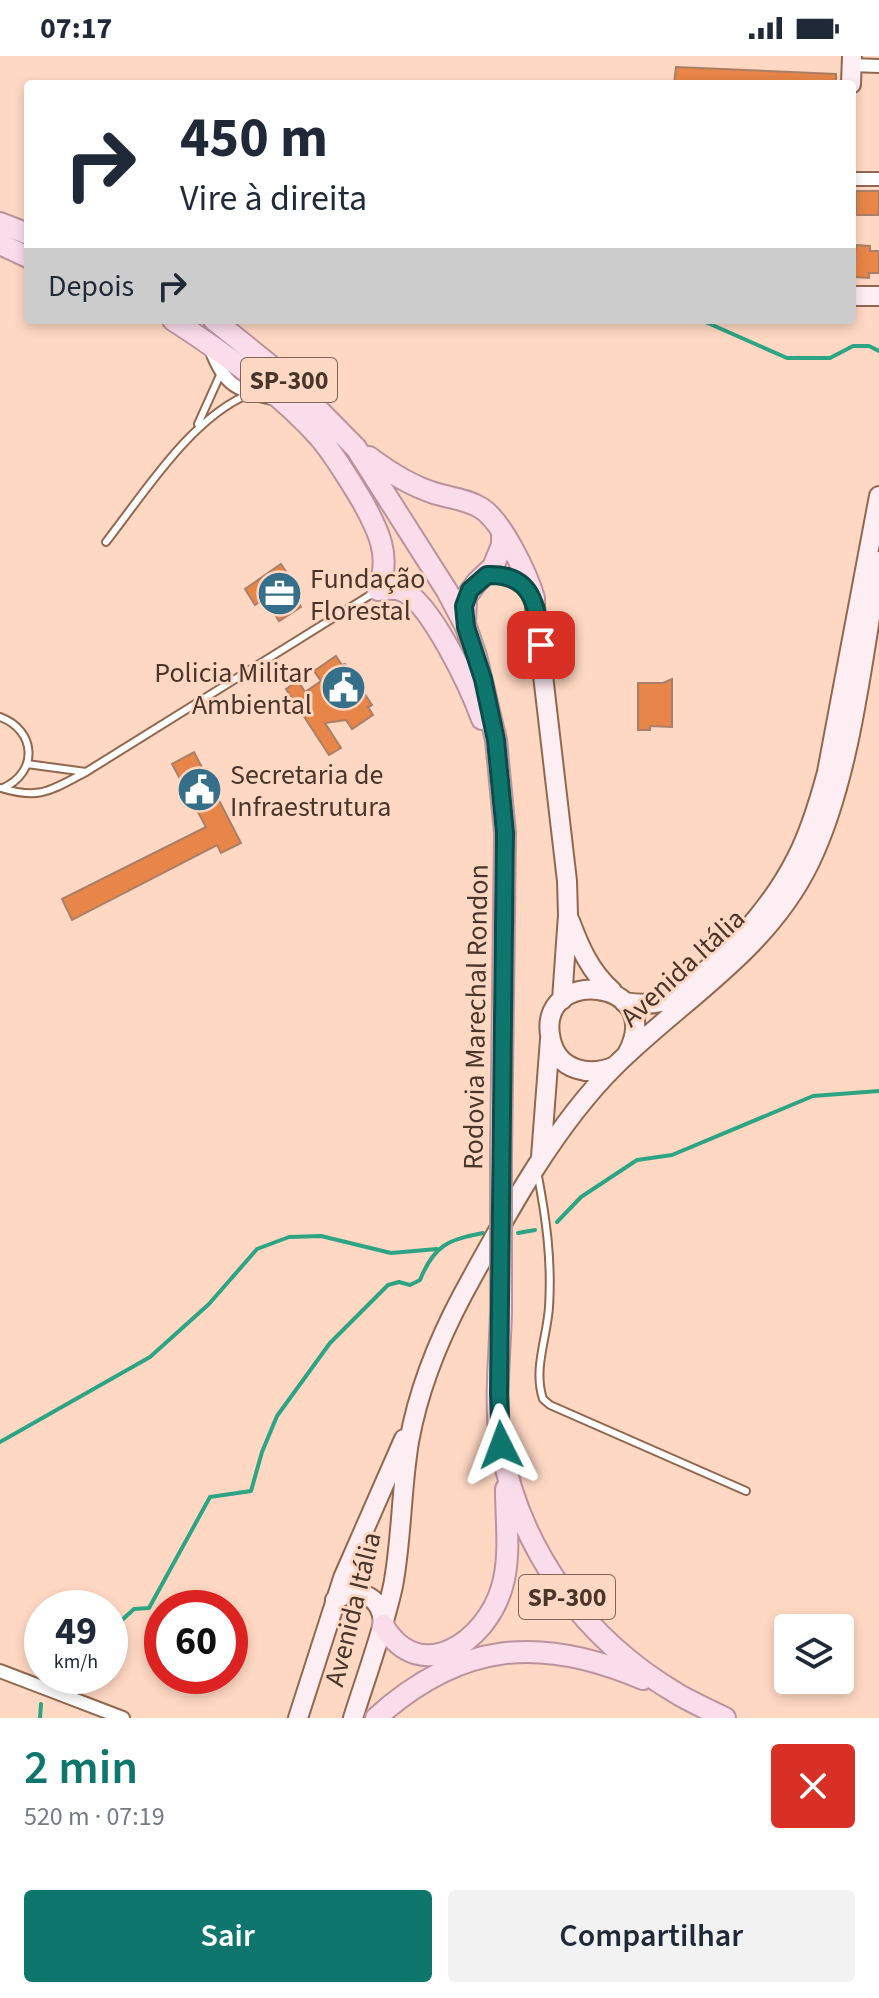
<!DOCTYPE html>
<html lang="pt">
<meta charset="utf-8">
<style>
body{margin:0;font-family:"Source Sans 3",sans-serif;background:#f2f2f3;color:#1f2937;height:100vh;display:flex;flex-direction:column;font-size:30px;white-space:nowrap}
*{box-sizing:border-box;margin:0}
p{font-size:26px;color:#747a83}
.icon{flex:none;width:44px;height:44px;fill:none;stroke:currentColor;stroke-width:2;stroke-linecap:round;stroke-linejoin:round}
.map{position:relative;height:1662px;overflow:hidden}
.sheet{display:flex;flex-direction:column;background:#fff;flex:1}
.sheet>*{flex:none}
.banner{position:absolute;left:24px;top:24px;width:832px;height:244px;border-radius:8px;box-shadow:0 4px 12px #0003;background:#fff;color:#1f2937;overflow:hidden}
.tools{position:absolute;left:774px;top:1558px;display:grid;gap:16px}
.tools a{display:grid;place-items:center;width:80px;height:80px;border-radius:8px;background:#fff;box-shadow:0 4px 12px #0003;font-size:40px}
.speed{position:absolute;left:24px;top:1534px;display:flex;gap:16px;font-size:40px;font-weight:700;text-align:center}
.speed>*{display:grid;place-content:center;width:104px;height:104px;border-radius:50%;background:#fff;box-shadow:0 4px 12px #0003;line-height:1}
.speed small{font-size:20px;font-weight:400}
.speed .limit{border:12px solid #d22;background:#fff;color:#111}
.pin{position:absolute;display:grid;place-items:center;width:68px;height:68px;color:#fff;margin:-34px;border-radius:16px;box-shadow:0 4px 12px #0006}
.me{position:absolute;width:88px;margin:-44px;rotate:357deg;stroke-linejoin:round;filter:drop-shadow(0 0 6px #0008)}
.turn{display:flex;align-items:center;gap:28px;height:168px;padding:0 24px;font-size:36px}
.turn .icon{width:104px;height:104px;stroke-width:2.5}
.turn b{display:block;font-size:56px;line-height:68px}
.then{display:flex;align-items:center;height:76px;padding:0 24px;background:#0003;gap:16px;font-size:30px}
.round{display:grid;place-items:center;flex:none;width:84px;height:84px;border-radius:8px;background:#f2f2f3}
.summary{display:flex;align-items:center;justify-content:space-between;height:136px;padding:0 24px}
h1{font-size:48px;font-weight:600;line-height:60px;color:#0f766e}
.primary-button{display:flex;gap:16px;margin-top:auto;padding:16px 24px}
.primary-button a{flex:1;height:92px;border-radius:8px;background:#0f766e;color:#fff;font-size:32px;font-weight:600;line-height:92px;text-align:center}
.primary-button a+a{background:#f2f2f3;color:#1f2937}
.status{display:flex;justify-content:space-between;align-items:center;height:56px;padding:0 40px;background:#fff;direction:ltr}
.status svg{height:22px;fill:currentColor}
.map>svg:first-child{display:block}
.lines{fill:none;stroke-linecap:round;stroke-linejoin:round}
.stream{stroke:#2da584;stroke-width:4}
.building{fill:#e88548;stroke:#aa7f67;stroke-width:2}
.lane-casing{stroke:#91674f;stroke-width:10}
.street-casing{stroke:#91674f;stroke-width:16}
.secondary-casing{stroke:#91674f;stroke-width:22}
.primary-casing{stroke:#ba939e;stroke-width:24}
.lane{stroke:#fff;stroke-width:6}
.street{stroke:#fff;stroke-width:12}
.secondary{stroke:#fdeef4;stroke-width:18}
.primary{stroke:#fbdcea;stroke-width:20}
.primary-bridge-casing{stroke:#ba939e;stroke-width:24;stroke-linecap:butt}
.primary-bridge{stroke:#fbdcea;stroke-width:20}
.route-casing{stroke:#0a4d48;stroke-width:20}
.route{stroke:#0f766e;stroke-width:14}
.labels{text-anchor:middle;stroke-width:6;stroke-linejoin:round;paint-order:stroke}
.shield{fill:#ffd8c3;stroke:#7f6659;stroke-width:2}
.shield-label{font-size:26px;font-weight:bold;fill:#48352b}
.poi-label{font-size:28px;fill:#48352b;stroke:#ffd8c3;text-anchor:start}
.street-label{font-size:28px;fill:#48352b;stroke:#ffd8c3}
</style>
<div class="status"><b>07:17</b><svg viewBox="0 0 49 12"><path d="M0 12V9h3v3zM5 12V6h3v6zM10 12V3h3v9zM15 12V0h3v12zM26 1h20v11H26zM47 4h2v5h-2z"/></svg></div>
<div class="map">
<svg width="879" height="1662" viewBox="0 0 879 1662">
<rect width="100%" height="100%" fill="#ffd8c3"/>
<g class="lines">
<path class="stream" d="M701,264L787,302H830L853,290H869L879,295
M557,1166L581,1141L637,1104L672,1099L813,1040L879,1035
M518,1177L535,1174
M0,1386L150,1301L209,1248L257,1193L289,1181L321,1180L391,1197L437,1193
M110,1575L134,1553L149,1552L210,1441L251,1435L262,1396L277,1360L330,1287L388,1229L399,1226L410,1229L420,1224C434,1189 448,1184 483,1177
M40,1662L41,1648"/>
</g>
<path class="building" d="M676,11L836,18V28H674Z
M856,135H879V159H856Z
M856,189L870,190V195H879V217H869V222L854,221Z
M281,508L292,525L287,528L301,551L279,565L265,543L255,549L245,533Z
M336,600L342,609L345,608L372,649L368,651L373,659L352,673L346,664L325,667L341,692L329,699L286,633L298,625L305,636L321,625L314,615Z
M672,623V671L650,670V674H638V627H663Z
M194,696L241,787L221,797L217,789L72,864L62,843L206,771L172,708Z"/>
<g class="lines">
<defs>
<path id="lane" d="M198,368L221,317
M106,486C145,436 191,362 249,338
M0,661C36,674 39,716 3,732
M27,708L86,716
M1,732C41,744 51,734 86,716L375,536
M537,1115C546,1161 552,1204 549,1251C547,1282 533,1313 543,1343L550,1349L746,1435"/>
<path id="street" d="M851,9L879,10
M852,123H879
M211,293C225,332 238,334 276,343
M0,1615L123,1662"/>
<path id="secondary" d="M851,28L852,0
M852,240H879
M534,542L567,825L568,859L562,944
M570,865C580,892 590,915 612,935
M624,946C636,948 649,949 661,946C677,941 690,928 702,918C740,885 773,848 796,803C810,776 819,746 827,716L879,440
M615,1010C590,1021 558,1015 551,984C533,909 669,921 627,998
M541,1101L550,983
M335,1544C356,1531 381,1538 383,1566
M298,1662L343,1522L404,1383
M353,1662C367,1618 383,1575 393,1530C402,1482 401,1434 409,1386C418,1335 439,1283 463,1238C505,1161 553,1071 616,1009C684,942 767,895 810,806C851,721 863,599 879,505"/>
<path id="primary" d="M0,167L28,178
M0,188L28,201
M173,264C221,295 282,339 320,382C336,401 348,422 361,443C378,473 392,500 378,534C386,533 395,531 403,535C431,547 471,633 482,663
M214,264L292,327L356,392L447,535L466,571L476,600L496,684L505,777L501,1101
M369,401C389,416 409,429 434,437C449,442 467,443 481,452C502,465 527,518 534,542
M465,567L466,541L477,526L493,511L502,489V478
M501,1256C500,1300 494,1347 501,1390C520,1495 585,1583 676,1637C691,1646 709,1654 725,1662
M383,1569C420,1632 487,1585 502,1531C511,1501 506,1465 506,1433
M376,1662C460,1586 540,1579 643,1623"/>
</defs>
<use href="#lane" class="lane-casing"/>
<use href="#street" class="street-casing"/>
<use href="#secondary" class="secondary-casing"/>
<use href="#primary" class="primary-casing"/>
<use href="#lane" class="lane"/>
<use href="#street" class="street"/>
<use href="#secondary" class="secondary"/>
<use href="#primary" class="primary"/>
<defs>
<path id="primary-bridge" d="M501,1256V1101"/>
</defs>
<use href="#primary-bridge" class="primary-bridge-casing"/>
<use href="#primary-bridge" class="primary-bridge"/>
</g>
<g class="lines">
<defs>
<path id="route" d="M501,1389L499,1338L505,777L496,684L483,623L466,571L464,550L470,534L487,519C535,517 537,553 541,589"/>
</defs>
<use href="#route" class="route-casing"/>
<use href="#route" class="route"/>
</g>
<defs>
<symbol id="office-disc" viewBox="-11 -11 22 22"><circle r="9.5" fill="#366f89" stroke="#ffd8c3"/><path d="M-6-3h4V-5.5h4V-3h4V5H-6ZM-1-4.5V-3h2v-1.5ZM-6 0V1H6V0Z" fill="#fff"/></symbol>
<symbol id="civic-disc" viewBox="-11 -11 22 22"><circle r="9.5" fill="#366f89" stroke="#ffd8c3"/><path d="M-.6-6.5H3V-4.5H.6V-3L4-1V1h2V6H-6V1h2V-1L-.6-3ZM-1.2 2.5V6h2.4V2.5Z" fill="#fff"/></symbol>
</defs>
<g fill-rule="evenodd">
<use href="#office-disc" x="254" y="512" width="51" height="51"/>
<use href="#civic-disc" x="318" y="606" width="51" height="51"/>
<use href="#civic-disc" x="174" y="708" width="51" height="51"/>
</g>
<g class="labels">
<g class="shield">
<rect x="241" y="302" width="96" height="44" rx="6"/>
<rect x="519" y="1519" width="96" height="44" rx="6"/>
</g>
<g class="shield-label">
<text x="289" y="333">SP-300</text>
<text x="567" y="1550">SP-300</text>
</g>
<g class="poi-label">
<text x="310" y="532">Fundação<tspan x="310" dy="32">Florestal</tspan></text>
<text x="312" y="626" text-anchor="end">Policia Militar<tspan x="312" dy="32">Ambiental</tspan></text>
<text x="230" y="728">Secretaria de<tspan x="230" dy="32">Infraestrutura</tspan></text>
</g>
<g class="street-label">
<text transform="translate(682 911) rotate(-43)" y="10">Avenida Itália</text>
<text transform="translate(475 961) rotate(-89)" y="10">Rodovia Marechal Rondon</text>
<text transform="translate(352 1553) rotate(-76)" y="10">Avenida Itália</text>
</g>
</g>
</svg>
<div class="tools">
<a><svg class="icon" aria-label="layers" viewBox="0 0 24 24"><path d="M12 4l9 5-9 5-9-5zM3 14l9 5 9-5"/></svg></a>
</div>
<div class="speed"><div>49<small>km/h</small></div><div class="limit">60</div></div>
<div class="pin" style="left:541px;top:589px;background:#d93025"><svg class="icon" aria-label="arrive" viewBox="0 0 24 24"><path d="M6 21V4h12l-3 4 3 4H6"/></svg></div>
<svg class="me" style="left:501px;top:1389px" viewBox="-20 -20 40 40"><path d="M0-17L14 15 0 8-14 15z" fill="#0f766e" stroke="#fff" stroke-width="4"/></svg>
<div class="banner">
<div class="turn"><svg class="icon" aria-label="right" viewBox="0 0 24 24"><path d="M7 20v-9h11M14 6l5 5-5 5"/></svg><div><b>450 m</b>Vire à direita</div></div>
<div class="then">Depois<svg class="icon" aria-label="right" viewBox="0 0 24 24"><path d="M7 20v-9h11M14 6l5 5-5 5"/></svg></div>
</div>
</div>
<section class="sheet">
<div class="summary"><div><h1>2 min</h1><p>520 m · 07:19</p></div><a class="round" style="background:#d93025;color:#fff"><svg class="icon" aria-label="close" viewBox="0 0 24 24"><path d="M6 6l12 12M18 6L6 18"/></svg></a></div>
<div class="primary-button"><a>Sair</a><a>Compartilhar</a></div>
</section>
